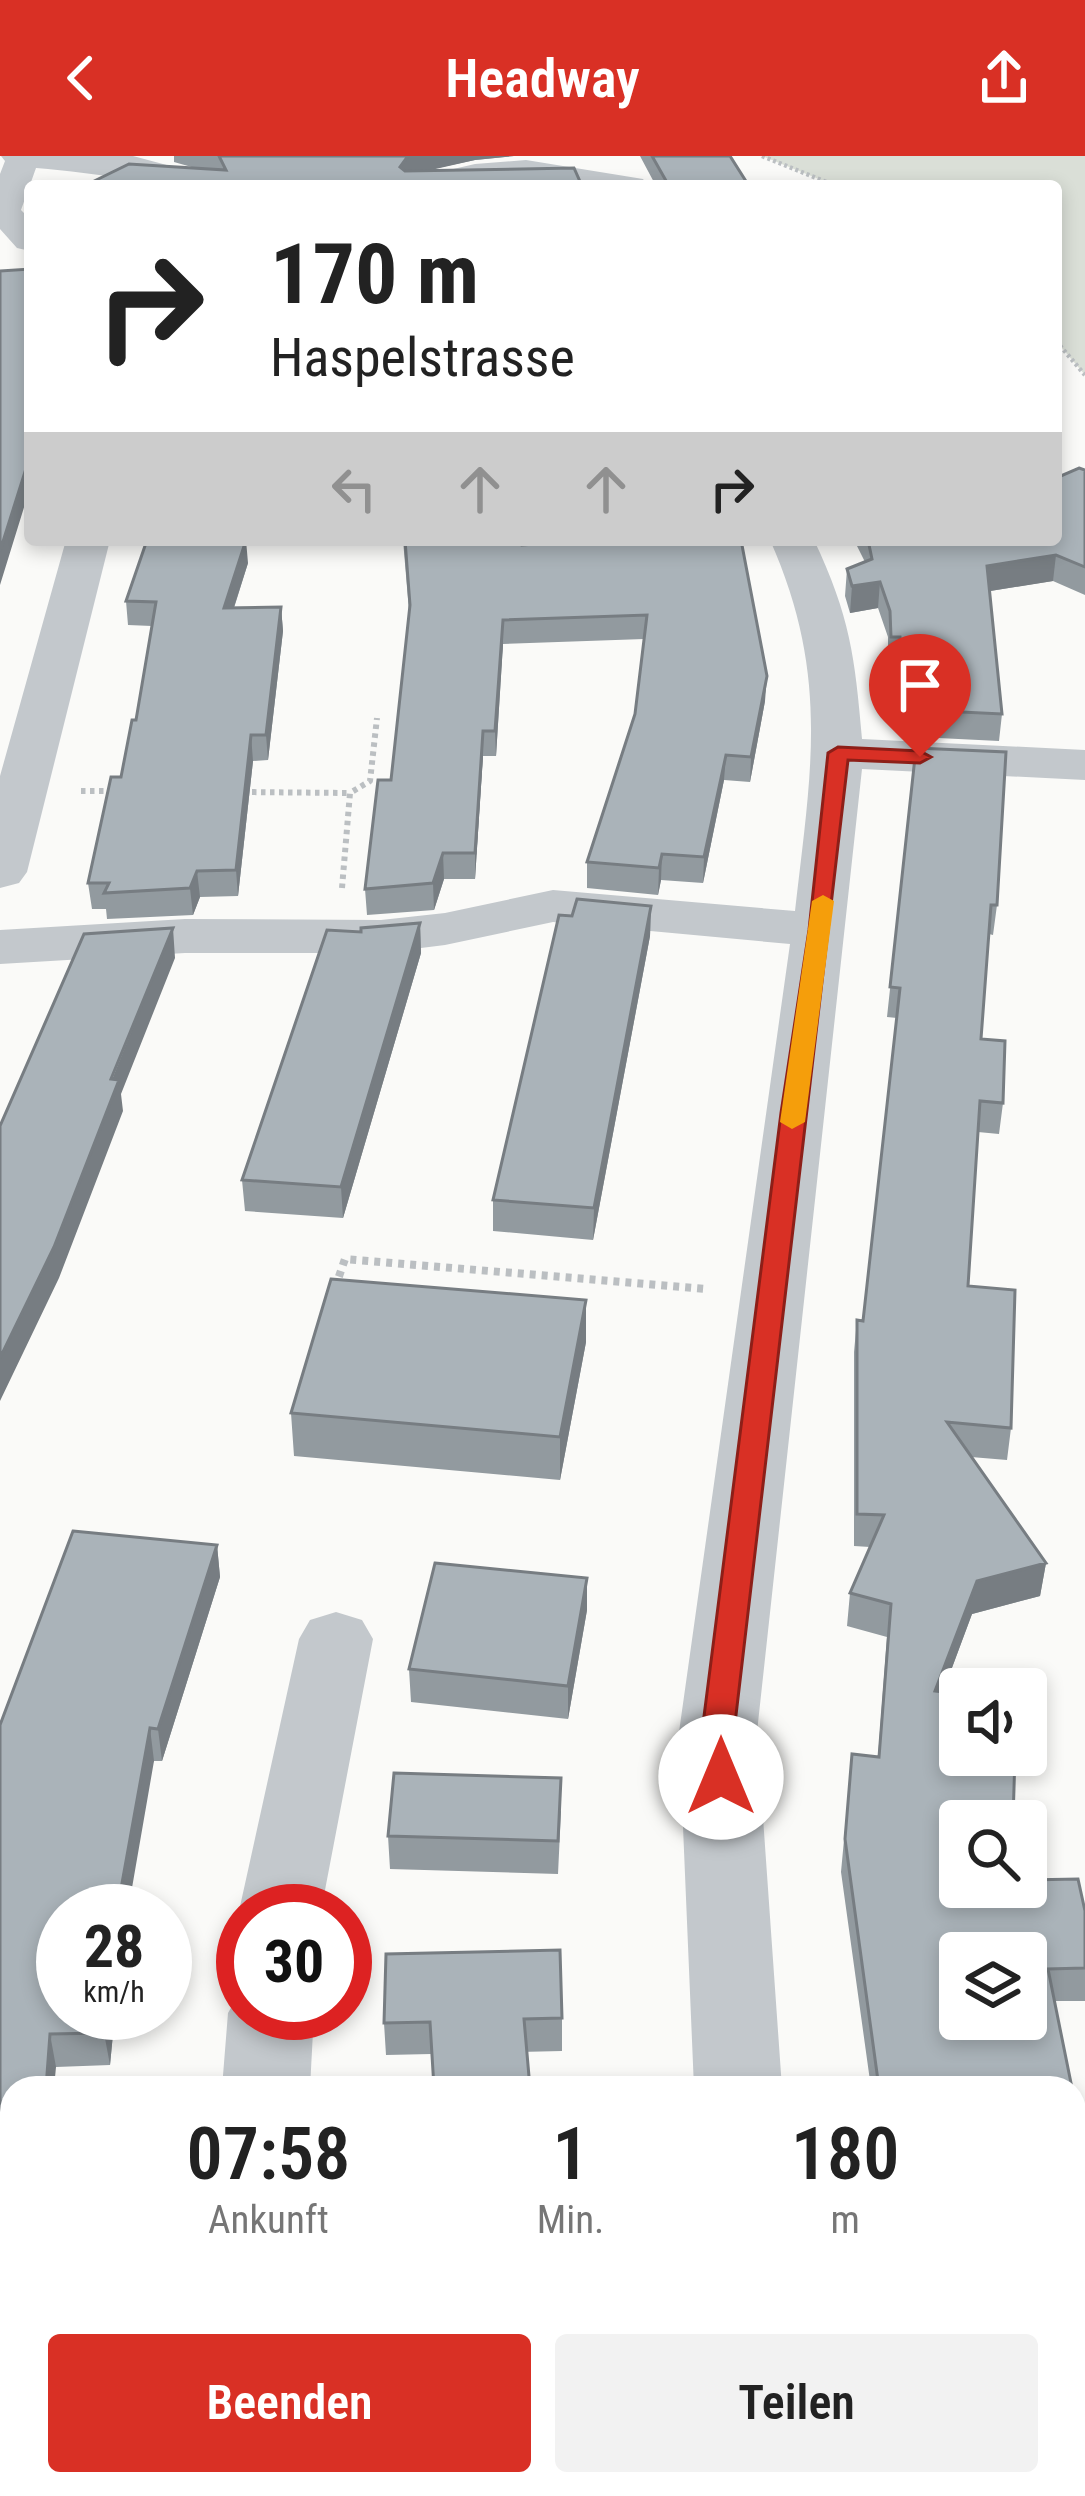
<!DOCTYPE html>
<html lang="de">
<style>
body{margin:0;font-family:"Roboto Condensed",sans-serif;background:#f2f2f2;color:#222;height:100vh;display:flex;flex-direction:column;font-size:45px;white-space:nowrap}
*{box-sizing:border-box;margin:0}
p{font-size:39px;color:#767676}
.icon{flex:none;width:66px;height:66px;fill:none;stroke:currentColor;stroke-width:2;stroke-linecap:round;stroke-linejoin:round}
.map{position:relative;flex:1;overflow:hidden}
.side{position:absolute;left:0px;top:1920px;width:1086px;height:420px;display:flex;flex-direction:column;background:#fff;border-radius:36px 36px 0 0;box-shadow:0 6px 18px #0003}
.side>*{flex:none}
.guide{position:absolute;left:24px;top:24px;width:1038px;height:366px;border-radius:12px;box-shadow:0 6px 18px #0003;background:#fff;color:#222;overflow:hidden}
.fabs{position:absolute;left:939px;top:1512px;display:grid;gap:24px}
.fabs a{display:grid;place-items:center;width:108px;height:108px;border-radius:12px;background:#fff;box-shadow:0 6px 18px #0003;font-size:60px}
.speed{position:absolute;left:36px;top:1728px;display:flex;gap:24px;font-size:60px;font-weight:700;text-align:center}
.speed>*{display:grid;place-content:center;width:156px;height:156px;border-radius:50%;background:#fff;box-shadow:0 6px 18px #0003;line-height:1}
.speed small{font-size:30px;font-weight:400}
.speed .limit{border:18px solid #d22;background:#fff;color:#111}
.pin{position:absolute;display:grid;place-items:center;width:102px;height:102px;color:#fff;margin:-123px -51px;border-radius:50% 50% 50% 0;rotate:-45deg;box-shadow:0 0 12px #0007}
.pin .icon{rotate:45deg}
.me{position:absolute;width:132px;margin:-66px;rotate:0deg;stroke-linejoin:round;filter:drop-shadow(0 0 9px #0008)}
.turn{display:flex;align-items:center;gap:42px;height:252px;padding:0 48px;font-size:54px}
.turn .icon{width:156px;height:156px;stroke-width:2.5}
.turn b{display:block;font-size:84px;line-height:102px}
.lanes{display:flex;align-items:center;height:114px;padding:0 48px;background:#0003;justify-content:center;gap:60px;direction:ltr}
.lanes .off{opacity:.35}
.eta{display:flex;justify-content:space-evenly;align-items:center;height:204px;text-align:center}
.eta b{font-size:72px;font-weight:600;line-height:84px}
.primary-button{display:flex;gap:24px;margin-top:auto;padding:24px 48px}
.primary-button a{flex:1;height:138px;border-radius:12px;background:#d93025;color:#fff;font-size:48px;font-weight:600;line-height:138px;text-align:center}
.primary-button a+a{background:#f2f2f2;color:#222}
header{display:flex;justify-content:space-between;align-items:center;height:156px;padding:0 48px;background:#d93025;color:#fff;font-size:54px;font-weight:600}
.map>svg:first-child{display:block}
.green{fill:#dadfd7}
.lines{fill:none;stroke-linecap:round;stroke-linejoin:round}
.path-far3{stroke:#bbbfc2;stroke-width:4.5;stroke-dasharray:3 3;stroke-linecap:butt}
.path-far2{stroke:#bbbfc2;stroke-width:6;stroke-dasharray:4.5 4.5;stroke-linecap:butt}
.path-far1{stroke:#bbbfc2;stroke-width:8;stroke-dasharray:6 6;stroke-linecap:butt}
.path{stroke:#bbbfc2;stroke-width:10;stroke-dasharray:8 8;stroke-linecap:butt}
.street{fill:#c3c8cc;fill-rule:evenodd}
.wall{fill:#929a9f}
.shaded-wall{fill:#777d82}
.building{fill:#aab3b9;stroke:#777d82;stroke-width:3;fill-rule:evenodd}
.route{fill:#d93025;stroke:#8d1f18;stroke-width:3}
.slow{fill:#f59e0b}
</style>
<header><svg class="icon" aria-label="back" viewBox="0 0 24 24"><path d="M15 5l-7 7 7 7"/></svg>Headway<svg class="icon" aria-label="share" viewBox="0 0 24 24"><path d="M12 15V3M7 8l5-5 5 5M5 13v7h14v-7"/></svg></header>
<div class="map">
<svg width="1085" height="2340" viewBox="0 0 1085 2340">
<rect width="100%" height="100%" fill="#fafaf8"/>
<path class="green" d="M743,0H1085V219L1056,185V30H836L762,0Z
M1074,2118H1085V2340H811L810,2328H1074Z"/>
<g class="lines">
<path class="path-far3" d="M762,0L836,30
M1056,185L1085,219"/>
<path class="path-far2" d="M81,635H114
M243,636L350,637
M342,732L350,637L370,625L377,562"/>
<path class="path-far1" d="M335,1132L345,1103L706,1133"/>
<path class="path" d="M1074,2118H1085"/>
<path class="street" d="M1,0H133L219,23L224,30C161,30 100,17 36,12L21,54L30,63V95L17,92L0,73V18L5,5Z
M526,4L643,23L648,30L526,25L405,30L410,23L475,8Z
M66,384H110L27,716L19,727L0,732V620Z
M770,384H814C850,460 855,501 862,583L1085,594V624L862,613L757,1576L782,1932H694L679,1576L790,788L553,766L445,789L381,797H185L0,808V774L185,763L381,764L445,757L553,734L795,755C811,614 830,519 770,384Z
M336,1456L362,1464L373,1483L321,1755H243V1763L239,1755L299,1483L310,1464Z
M243,1831V1857H314L310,1932H222L228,1857Z
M215,2328H313V2340H215Z
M761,2328H859L860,2340H762Z"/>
</g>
<path class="wall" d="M174,0H514L475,4L428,14L582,30L195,12L174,6Z
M640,0H730L749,30H656Z
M1085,314V439L1053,425L990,435L1002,558L999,585L918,581L920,557L900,556L897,508L888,507V481L878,452L850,457L845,440L847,413L865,406L854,384H1056Z
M403,384H521L522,389L594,384L765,545L750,626L724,624L703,727L661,724L658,739L587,732V706L635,558L644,483L503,488L496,600H483L475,723H444L434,754L367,759L365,733L391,624L409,455Z
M248,407L234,452L281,451L283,475L268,604L253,605L238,740L200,741L193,759L107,763L106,753H92L88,727L121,621L136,564L152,470L128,469L126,445Z
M916,592L997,749L993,779L989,778L981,883L1003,947L999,978L978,976L968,1130L1011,1272L1007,1304L971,1301L1046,1407L1040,1440L972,1458L943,1536L960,1731L1085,1755V1845H1055L1072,1932H871L841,1716L852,1598L878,1601L887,1481L847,1470L850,1437L870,1391L854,1390V1196L857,1164L863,1165L897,862L887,861Z
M651,750L650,780L593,1084L493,1075V1044L572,760Z
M420,767L421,797L343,1062L245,1055L242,1024L361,776Z
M586,1186L560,1324L294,1300L291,1257Z
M217,1389L220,1421L162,1605H154L63,1755L115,1857L110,1909L56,1911L12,1932L0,1569Z
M587,1454L568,1563L411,1546L409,1513Z
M561,1655L558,1718L390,1713L388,1680Z
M562,1862V1895L386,1899L384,1867Z"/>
<path class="shaded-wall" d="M408,0H514L475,4L409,19L400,11Z
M30,300V332L0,429V395Z
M246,384L248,407L226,476L224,452Z
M1056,399L1053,425L984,436L987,410Z
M880,426L878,452L850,457L852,430Z
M281,451L283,475L268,604L266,579Z
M503,464V488L496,600L495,575Z
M767,520L765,545L750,626L751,601Z
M483,575V600L475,723V697Z
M251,579L253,605L238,740L236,714Z
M726,599L724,624L703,727L704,701Z
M443,697L444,723L434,754L433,727Z
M662,698L661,724L658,739L659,712Z
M197,715L200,741L193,759L190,732Z
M651,750L650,780L593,1084L594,1052Z
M420,767L421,797L343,1062L341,1031Z
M173,772L175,802L121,938L123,955L59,1122L0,1245V1202Z
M586,1144V1186L560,1324V1281Z
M217,1389L220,1421L162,1605L158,1573Z
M1046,1407L1040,1440L972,1458L931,1568L935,1535L977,1425Z
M587,1422V1454L568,1563V1530Z
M150,1572L154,1605L128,1755H117Z
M106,1857H115L110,1909L104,1877Z
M50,1878L56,1911L54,1932H46Z
M23,2328H32L31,2340H22Z"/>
<path class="building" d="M219,0H408L400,11L405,15L574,12L582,30H84L129,8L226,14Z
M652,0H730L749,30H669Z
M30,113V300L0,395V115Z
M1079,312L1085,314V411L1056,399L987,410L1002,558L920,554L923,530L903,529L900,481H891L890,455L880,426L852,430L847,413L872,403L868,384H1056V322Z
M147,384H246L224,452L281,451L266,579H251L236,714L197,715L190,732L104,737L109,727H88L111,621H121L132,564H136L156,446L126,445Z
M405,384H521L522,389L594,384H741L767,520L751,601L726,599L704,701L662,698L659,712L587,706L635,558L647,459L503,464L495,575H483L475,697H443L433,727L365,733L378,624H391L410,449Z
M916,592L1006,596L997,749H991L981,883L1005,885L1003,947L980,945L968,1130L1015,1134L1011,1272L947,1266L1046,1407L977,1425L935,1535L960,1538V1599H1015L1013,1665H960V1731H1026V1724L1078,1723L1085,1755V1812L1048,1813L1072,1932H879L845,1683L852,1598L879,1601L891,1448L850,1437L884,1359L857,1358V1164L863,1165L900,832L890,831ZM960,1797H1026V1863H960Z
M577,743L651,750L594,1052L493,1044L559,759L572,760Z
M420,767L341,1031L242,1024L327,774L361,776V772Z
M173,772L111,923L119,924L54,1091L0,1202V970L84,778Z
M331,1123L586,1144L560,1281L291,1257Z
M73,1375L217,1389L158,1573L150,1572L117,1755H63V1857H106L104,1877L50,1878L46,1932H12V2328H23L22,2340H0V1569Z
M435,1407L587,1422L568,1530L409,1513Z
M394,1617L561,1622L558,1685L388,1680Z
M560,1794L562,1862L524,1863L530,1932H434L430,1866L384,1867L386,1798Z
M437,2328H651L652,2340H437Z"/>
<path class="route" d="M838,591L920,595L931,601L920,607L848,604L734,1576L737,1621L732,1630L721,1633L709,1630L702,1576L781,957L809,774L828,597Z"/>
<path class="slow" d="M823,739L834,745L805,966L792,973L780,966L812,745Z"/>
</svg>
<div class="fabs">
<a><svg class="icon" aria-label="sound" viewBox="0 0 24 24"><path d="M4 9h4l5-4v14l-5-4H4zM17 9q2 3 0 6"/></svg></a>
<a><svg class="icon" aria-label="search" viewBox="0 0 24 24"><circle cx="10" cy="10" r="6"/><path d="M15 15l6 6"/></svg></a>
<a><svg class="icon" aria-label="layers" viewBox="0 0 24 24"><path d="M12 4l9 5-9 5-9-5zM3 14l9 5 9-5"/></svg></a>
</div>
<div class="speed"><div>28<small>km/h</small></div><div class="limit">30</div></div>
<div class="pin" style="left:920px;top:601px;background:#d93025"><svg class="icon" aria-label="arrive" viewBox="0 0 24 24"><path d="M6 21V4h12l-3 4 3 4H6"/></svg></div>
<svg class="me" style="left:721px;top:1621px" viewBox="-20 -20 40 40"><circle r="19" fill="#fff"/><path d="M0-13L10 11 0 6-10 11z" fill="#d93025"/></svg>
<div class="guide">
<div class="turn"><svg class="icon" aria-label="right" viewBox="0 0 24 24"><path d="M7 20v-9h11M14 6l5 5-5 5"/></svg><div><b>170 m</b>Haspelstrasse</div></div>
<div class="lanes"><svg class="icon off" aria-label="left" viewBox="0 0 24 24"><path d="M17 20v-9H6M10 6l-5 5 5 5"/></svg><svg class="icon off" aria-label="ahead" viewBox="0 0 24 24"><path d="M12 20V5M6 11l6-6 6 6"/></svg><svg class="icon off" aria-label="ahead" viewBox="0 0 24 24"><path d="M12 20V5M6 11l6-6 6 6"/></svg><svg class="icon" aria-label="right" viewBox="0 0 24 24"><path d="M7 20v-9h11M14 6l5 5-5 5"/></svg></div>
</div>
<section class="side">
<div class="eta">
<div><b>07:58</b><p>Ankunft</p></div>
<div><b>1</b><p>Min.</p></div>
<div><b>180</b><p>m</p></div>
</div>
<div class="primary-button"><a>Beenden</a><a>Teilen</a></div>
</section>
</div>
